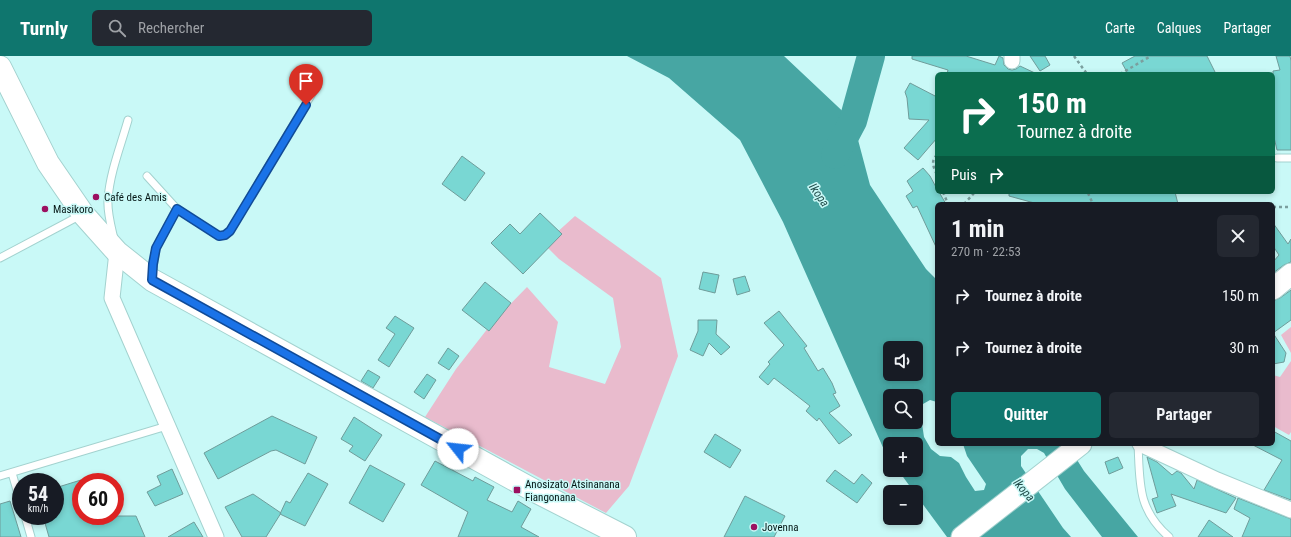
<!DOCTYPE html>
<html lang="fr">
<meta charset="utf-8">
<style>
body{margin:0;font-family:"Roboto Condensed",sans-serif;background:#242831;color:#f1f3f6;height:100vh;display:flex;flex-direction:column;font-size:15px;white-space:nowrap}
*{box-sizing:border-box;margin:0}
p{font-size:13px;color:#9ea1a6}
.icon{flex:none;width:22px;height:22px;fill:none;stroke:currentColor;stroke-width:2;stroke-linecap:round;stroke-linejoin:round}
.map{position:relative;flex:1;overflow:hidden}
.sheet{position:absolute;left:935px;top:146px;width:340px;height:244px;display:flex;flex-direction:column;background:#171b24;border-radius:6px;box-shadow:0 2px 6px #0003}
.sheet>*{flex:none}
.banner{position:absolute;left:935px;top:16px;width:340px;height:122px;border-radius:6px;box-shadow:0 2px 6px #0003;background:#0b6e4f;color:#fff;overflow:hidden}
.tools{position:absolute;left:883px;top:285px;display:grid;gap:8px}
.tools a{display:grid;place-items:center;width:40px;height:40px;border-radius:6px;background:#171b24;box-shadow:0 2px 6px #0003;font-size:20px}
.speed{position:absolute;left:12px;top:417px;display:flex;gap:8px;font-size:20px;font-weight:700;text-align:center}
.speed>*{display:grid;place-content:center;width:52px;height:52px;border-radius:50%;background:#171b24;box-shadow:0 2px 6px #0003;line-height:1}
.speed small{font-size:10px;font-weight:400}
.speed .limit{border:6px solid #d22;background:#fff;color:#111}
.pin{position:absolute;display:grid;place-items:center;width:34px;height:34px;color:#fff;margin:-41px -17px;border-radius:50% 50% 50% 0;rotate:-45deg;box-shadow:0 0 4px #0007}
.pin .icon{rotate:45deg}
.me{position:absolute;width:44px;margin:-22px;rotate:299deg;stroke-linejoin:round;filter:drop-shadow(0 0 3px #0008)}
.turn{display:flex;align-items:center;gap:14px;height:84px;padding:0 16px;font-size:18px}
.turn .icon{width:52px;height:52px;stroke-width:2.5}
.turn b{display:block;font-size:28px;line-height:34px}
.then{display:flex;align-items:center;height:38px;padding:0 16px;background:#0003;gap:8px;font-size:15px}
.round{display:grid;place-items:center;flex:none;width:42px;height:42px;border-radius:6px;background:#242831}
.head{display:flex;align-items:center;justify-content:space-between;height:68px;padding:0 16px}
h1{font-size:24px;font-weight:700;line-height:30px}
.action{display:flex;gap:8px;margin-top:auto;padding:8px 16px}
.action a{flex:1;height:46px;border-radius:6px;background:#0f766e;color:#fff;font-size:16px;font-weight:700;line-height:46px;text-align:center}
.action a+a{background:#242831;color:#f1f3f6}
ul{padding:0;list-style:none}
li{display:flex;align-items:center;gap:12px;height:52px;padding:0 16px}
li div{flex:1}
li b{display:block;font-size:15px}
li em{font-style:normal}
header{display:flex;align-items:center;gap:24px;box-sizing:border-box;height:56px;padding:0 20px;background:#0f766e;color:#fff}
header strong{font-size:19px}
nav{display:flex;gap:22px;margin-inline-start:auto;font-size:14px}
.search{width:280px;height:36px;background:#242831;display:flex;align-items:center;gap:10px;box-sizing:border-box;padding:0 14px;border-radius:6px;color:#9ea1a6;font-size:15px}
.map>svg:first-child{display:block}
.green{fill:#e9bbcd}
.water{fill:#47a6a3;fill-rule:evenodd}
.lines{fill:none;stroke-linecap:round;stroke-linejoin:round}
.river{stroke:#47a6a3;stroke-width:28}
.building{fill:#79d7d3;stroke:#6f9c9a}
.service-casing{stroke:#a3d2cf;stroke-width:9}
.minor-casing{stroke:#a3d2cf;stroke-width:17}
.secondary-casing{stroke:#a3d2cf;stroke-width:23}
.primary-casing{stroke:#a3d2cf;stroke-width:24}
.path{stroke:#7b9f9e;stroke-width:2.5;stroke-dasharray:3 3;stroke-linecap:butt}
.service{stroke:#fff;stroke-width:7}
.minor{stroke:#fff;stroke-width:15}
.secondary{stroke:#fff;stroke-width:21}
.primary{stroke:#fff;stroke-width:22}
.route-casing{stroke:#114b97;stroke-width:10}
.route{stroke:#1a73e8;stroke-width:7}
.poi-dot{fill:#9b1060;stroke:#c9f9f7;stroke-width:1.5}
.labels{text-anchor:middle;stroke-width:3;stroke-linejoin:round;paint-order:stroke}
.poi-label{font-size:11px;fill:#041615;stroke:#c9f9f7;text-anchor:start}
.water-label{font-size:12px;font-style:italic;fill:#234e4c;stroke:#c9f9f7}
</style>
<header>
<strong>Turnly</strong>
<div class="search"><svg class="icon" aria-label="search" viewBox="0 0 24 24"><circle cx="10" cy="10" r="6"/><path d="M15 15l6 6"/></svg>Rechercher</div>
<nav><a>Carte</a><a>Calques</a><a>Partager</a></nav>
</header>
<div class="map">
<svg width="1291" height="481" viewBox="0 0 1291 481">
<rect width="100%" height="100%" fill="#c9f9f7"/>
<path class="green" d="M575,160L661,222L678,300L629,430L606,457L425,361L456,313L492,267L527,231L558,266L549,311L605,328L621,291L613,242L559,203L544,188Z
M1291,271V297L1281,279Z
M1291,305V376L1289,379L1273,370V319L1280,321Z"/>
<path class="water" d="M627,0H784L853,65L870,129L926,213L937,224V346L930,344L923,348L921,361L924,381L931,393L940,400L951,401L959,407L966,421L975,435L984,434L986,428L967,400L963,388H1067L1084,415L1138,481H1102L1065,433L1044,397L1037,393H1028L1021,400V410L1063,472L1071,481H947L916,439V436H914L898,414H916V388H890V403L885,396L783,166L740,84L669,22ZM890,292H916V318H890ZM890,340H916V366H890Z"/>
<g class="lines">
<path class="river" d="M835,99L853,65L871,0"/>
</g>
<path class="building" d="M912,0H966L995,9L999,0L1003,2L1004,9L1008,13L1012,14L1016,13L1020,10L1037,18H947L948,14L912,3Z
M1030,0H1045L1050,9L1040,15Z
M1135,0H1207L1216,18H1128L1122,7Z
M1276,0H1290L1291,5V94H1277L1273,77V15L1280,14Z
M910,27L937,41V82L918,104L904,92L929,64L909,63L907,42L905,36Z
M462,100L485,117L465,145L442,128Z
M923,112L930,120L937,133V136H939L946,148H937V193L917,150L913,152L906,140L913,135L907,125Z
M1009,136H1175L1178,148H1038L1009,140Z
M540,157L562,178L523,218L491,187L510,168L520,178Z
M1273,167L1288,188L1291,183V206L1284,209L1273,217V206L1279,199L1273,190Z
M703,216L719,219L715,237L699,233Z
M745,220L750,235L737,239L733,223Z
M485,226L511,247L489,275L462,254Z
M1291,234V264L1273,277L1286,297L1284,306L1273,308V245L1280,242Z
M779,255L807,290L804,292L818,315L823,312L832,327L836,337L833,338L840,350L829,357L852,379L839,388L819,362L817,365L806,355L810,350L774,322L768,329L759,321L770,308L768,306L784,289L764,267Z
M395,260L414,272L389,311L378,304L395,278L386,272Z
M698,264H717L716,278L730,291L721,299L709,287L703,300L690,294L698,275Z
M448,292L459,300L449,314L438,307Z
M368,314L380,321L373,332L361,325Z
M427,318L436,324L424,343L414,336Z
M272,360L317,381L305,408L276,394L271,395L218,423L204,397Z
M354,361L382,379L365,405L349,395L353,390L341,383Z
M1273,375L1291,385V444L1264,434L1282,404L1251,388H1273Z
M715,378L741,394L730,412L704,396Z
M1118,401L1123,412L1109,418L1105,406Z
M1147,401L1157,406L1172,419L1177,415L1181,417L1194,433L1197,424L1236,442L1226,457L1171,438L1176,450L1157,457L1152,443L1158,441Z
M435,405L473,425L475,421L494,431L487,444L512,456L518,445L531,453L521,471L539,481H458L468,456L421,429Z
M370,409L405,428L383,466L349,447Z
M172,413L183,438L155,450L147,436L161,429L157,420Z
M835,414L854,428L862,418L872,427L857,447L826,425Z
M308,417L328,428L305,470L280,458L286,445L290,447Z
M81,424V460H136L145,481H49L43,460H55V432Z
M253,438L281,457L266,481H242L225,451Z
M745,440L785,460L774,481H724Z
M1238,442L1291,463V481H1242L1250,462L1234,453Z
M10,445L21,481H0V448Z
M1209,464L1233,481H1198Z
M194,466L203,481H168Z"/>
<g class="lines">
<defs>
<path id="service" d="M1277,102H1291
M147,120L177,153L219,180L225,179L230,175L313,36
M114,183C111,170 107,156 108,143C110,116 121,89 128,64
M0,202L81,159
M152,220L156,192L177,153
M1138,388C1140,427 1137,453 1169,481
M12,417L21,448
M0,420L167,370
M25,460L31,481"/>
<path id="minor" d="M1012,0V5
M117,196L112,242L216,481
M1140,388L1217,424L1291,454"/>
<path id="secondary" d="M1273,233L1291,218
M962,481L1081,388"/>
<path id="primary" d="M0,11L48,107L83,158L117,196L152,224L533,434L625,481"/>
</defs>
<use href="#service" class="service-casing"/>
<use href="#minor" class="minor-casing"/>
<use href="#secondary" class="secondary-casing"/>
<use href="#primary" class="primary-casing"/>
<path class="path" d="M1074,0L1087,18
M1120,18L1151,0
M937,99C930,105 934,112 937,119
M943,136L948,148
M1088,137L1093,148
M964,148L975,136
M1273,151H1291"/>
<use href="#service" class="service"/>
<use href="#minor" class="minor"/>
<use href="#secondary" class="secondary"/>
<use href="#primary" class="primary"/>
</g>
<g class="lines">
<defs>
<path id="route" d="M306,49L230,175L225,179L219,180L177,153L156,192L153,208L152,224L458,393"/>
</defs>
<use href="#route" class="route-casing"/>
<use href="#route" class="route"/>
</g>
<g class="poi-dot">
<circle cx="96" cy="141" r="4"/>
<circle cx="45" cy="153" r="4"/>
<rect x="513" y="430" width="8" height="8" rx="2"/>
<circle cx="754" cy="471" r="4"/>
</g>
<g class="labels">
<g class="poi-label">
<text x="104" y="145">Café des Amis</text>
<text x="53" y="157">Masikoro</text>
<text x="525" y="432">Anosizato Atsinanana<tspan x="525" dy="13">Fiangonana</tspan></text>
<text x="762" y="475">Jovenna</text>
</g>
<g class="water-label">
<text transform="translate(819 139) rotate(56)" y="4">Ikopa</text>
<text transform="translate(1024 434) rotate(50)" y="4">Ikopa</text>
</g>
</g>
</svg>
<div class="tools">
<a><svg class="icon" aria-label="sound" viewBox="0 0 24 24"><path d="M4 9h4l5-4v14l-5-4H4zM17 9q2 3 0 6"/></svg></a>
<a><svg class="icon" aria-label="search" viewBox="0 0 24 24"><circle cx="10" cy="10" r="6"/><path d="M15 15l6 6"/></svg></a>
<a>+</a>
<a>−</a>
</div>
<div class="speed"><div>54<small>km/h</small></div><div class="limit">60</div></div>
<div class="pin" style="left:306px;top:49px;background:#d93025"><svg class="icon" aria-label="arrive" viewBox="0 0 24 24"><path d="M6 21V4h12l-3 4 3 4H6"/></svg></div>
<svg class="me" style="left:458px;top:393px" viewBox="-20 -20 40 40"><circle r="19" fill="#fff"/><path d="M0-13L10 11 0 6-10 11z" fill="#1a73e8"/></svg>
<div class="banner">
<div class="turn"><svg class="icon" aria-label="right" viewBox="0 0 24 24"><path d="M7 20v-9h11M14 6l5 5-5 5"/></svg><div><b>150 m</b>Tournez à droite</div></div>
<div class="then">Puis<svg class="icon" aria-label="right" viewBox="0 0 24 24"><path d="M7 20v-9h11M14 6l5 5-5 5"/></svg></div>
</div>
<section class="sheet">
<div class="head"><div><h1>1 min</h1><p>270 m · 22:53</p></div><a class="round"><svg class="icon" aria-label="close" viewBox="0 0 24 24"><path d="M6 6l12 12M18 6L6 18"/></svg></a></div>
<ul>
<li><svg class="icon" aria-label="right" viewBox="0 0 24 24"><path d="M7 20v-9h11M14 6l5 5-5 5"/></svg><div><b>Tournez à droite</b></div><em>150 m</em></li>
<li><svg class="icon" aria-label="right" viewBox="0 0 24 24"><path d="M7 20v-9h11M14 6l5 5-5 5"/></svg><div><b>Tournez à droite</b></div><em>30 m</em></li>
</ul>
<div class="action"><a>Quitter</a><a>Partager</a></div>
</section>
</div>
